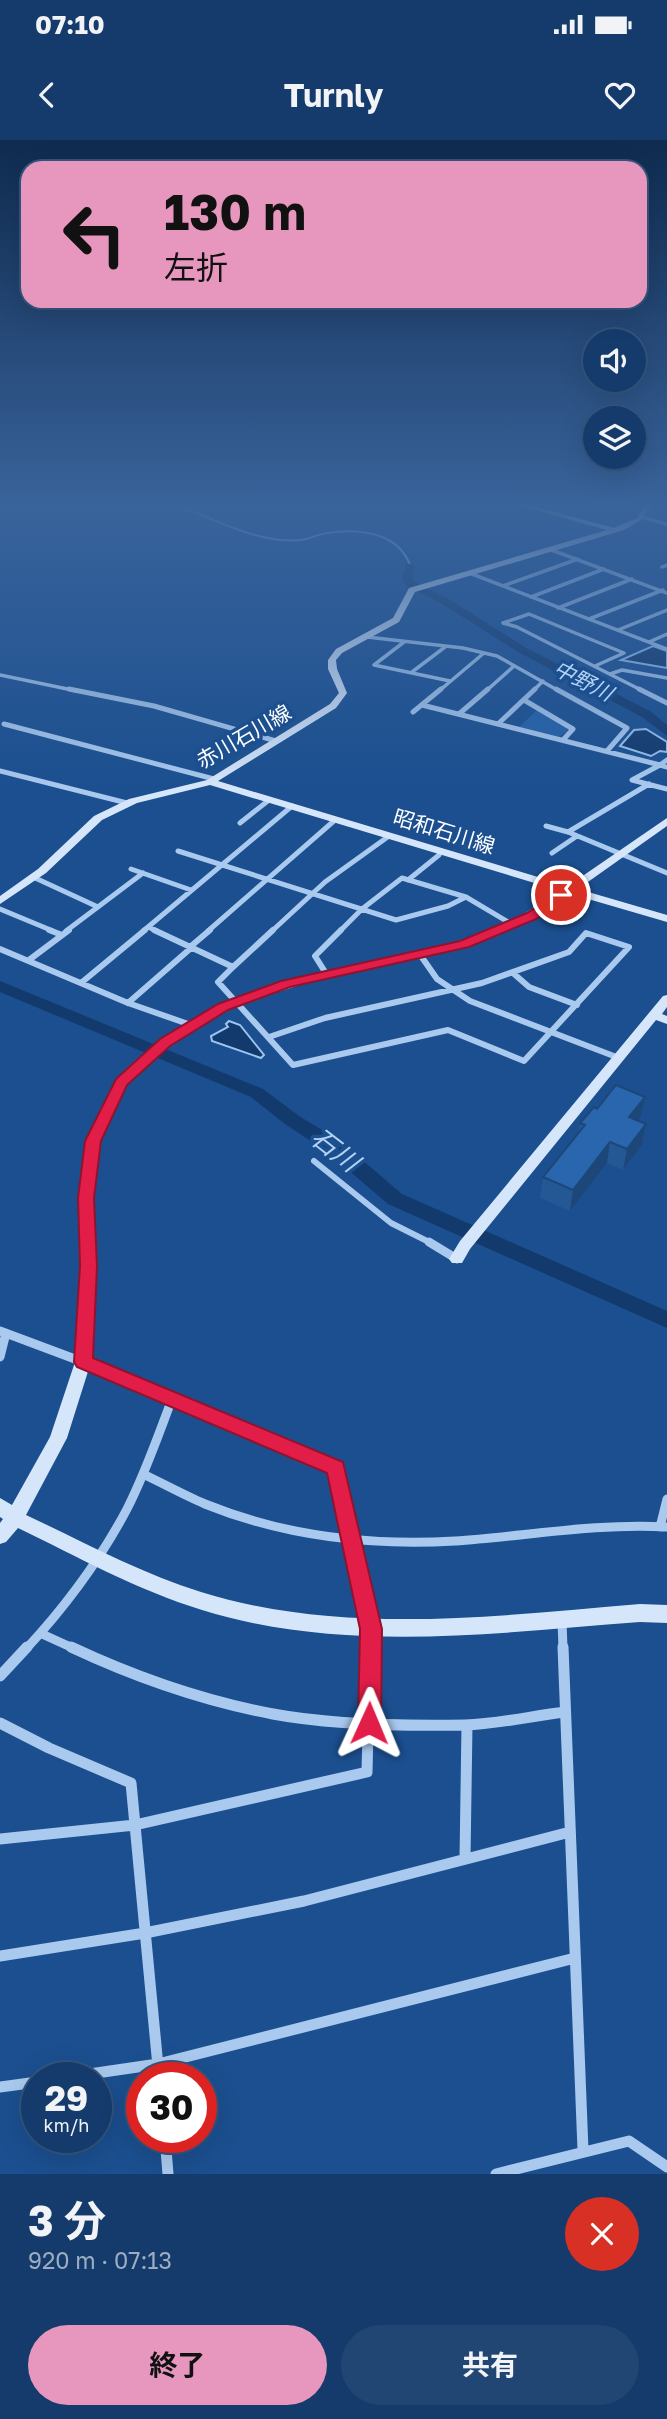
<!DOCTYPE html>
<html lang="ja">
<meta charset="utf-8">
<style>
body{margin:0;font-family:"Golos Text","Noto Sans JP",sans-serif;background:#214673;color:#f1f3f6;height:100vh;display:flex;flex-direction:column;font-size:26px;white-space:nowrap}
*{box-sizing:border-box;margin:0}
p{font-size:23px;color:#9dadc1}
.icon{flex:none;width:38px;height:38px;fill:none;stroke:currentColor;stroke-width:2;stroke-linecap:round;stroke-linejoin:round}
.map{position:relative;height:2034px;overflow:hidden}
.panel{display:flex;flex-direction:column;background:#143b6b;flex:1}
.panel>*{flex:none}
.banner{position:absolute;left:21px;top:21px;width:626px;height:147px;border-radius:21px;box-shadow:0 7px 28px #0002,0 0 0 2px #33557e;background:#e797bd;color:#111;overflow:hidden}
.fabs{position:absolute;left:583px;top:189px;display:grid;gap:14px}
.fabs a{display:grid;place-items:center;width:63px;height:63px;border-radius:50%;background:#143b6b;box-shadow:0 7px 28px #0002,0 0 0 2px #33557e;font-size:35px}
.speed{position:absolute;left:21px;top:1922px;display:flex;gap:14px;font-size:35px;font-weight:700;text-align:center}
.speed>*{display:grid;place-content:center;width:91px;height:91px;border-radius:50%;background:#143b6b;box-shadow:0 7px 28px #0002,0 0 0 2px #33557e;line-height:1}
.speed small{font-size:18px;font-weight:400}
.speed .limit{border:10px solid #d22;background:#fff;color:#111}
.pin{position:absolute;display:grid;place-items:center;width:60px;height:60px;color:#fff;margin:-30px;border:4px solid #fff;border-radius:50%;box-shadow:0 2px 7px #0007}
.me{position:absolute;width:77px;margin:-38px;rotate:1deg;stroke-linejoin:round;filter:drop-shadow(0 0 5px #0008)}
.turn{display:flex;align-items:center;gap:24px;height:147px;padding:0 28px;font-size:32px}
.turn .icon{width:91px;height:91px;stroke-width:2.5}
.turn b{display:block;font-size:49px;line-height:60px}
.round{display:grid;place-items:center;flex:none;width:74px;height:74px;border-radius:37px;background:#214673}
.overview{display:flex;align-items:center;justify-content:space-between;height:119px;padding:0 28px}
h1{font-size:42px;font-weight:700;line-height:52px}
.action{display:flex;gap:14px;margin-top:auto;padding:14px 28px}
.action a{flex:1;height:80px;border-radius:42px;background:#e797bd;color:#111;font-size:28px;font-weight:700;line-height:80px;text-align:center}
.action a+a{background:#214673;color:#f1f3f6}
.status{display:flex;justify-content:space-between;align-items:center;height:49px;padding:0 35px;background:#143b6b;direction:ltr}
.status svg{height:19px;fill:currentColor}
header{display:flex;justify-content:space-between;align-items:center;height:91px;padding:0 28px;background:#143b6b;font-size:32px;font-weight:700}
.map>svg:first-child{display:block}
.green{fill:#2461a8}
.water{fill:#123a6d;stroke:#9cc4f0;stroke-width:2}
.lines{fill:none;stroke-linecap:round;stroke-linejoin:round}
.stream{stroke:#9cc4f0;stroke-width:2}
.river{fill:#123a6d;fill-rule:evenodd}
.street-far4{stroke:#a9c9ee;stroke-width:3.5}
.street-far3{stroke:#a9c9ee;stroke-width:5}
.street-far2{stroke:#a9c9ee;stroke-width:6}
.street-far1{stroke:#a9c9ee;stroke-width:9}
.street{stroke:#a9c9ee;stroke-width:11}
.secondary{fill:#d6e6fa;fill-rule:evenodd}
.wall{fill:#245895}
.shaded-wall{fill:#1d4779}
.building{fill:#2a66ad;stroke:#1d4779;stroke-width:2}
.route{fill:#e11d48;stroke:#92132f;stroke-width:2}
.labels{text-anchor:middle;stroke-width:7;stroke-linejoin:round;paint-order:stroke}
.far-water-label{font-size:21px;font-style:italic;fill:#b5d3f5;stroke:#1b4f8f}
.far-street-label{font-size:21px;fill:#fff;stroke:#1b4f8f}
.water-label{font-size:26px;font-style:italic;fill:#b5d3f5;stroke:#1b4f8f}
</style>
<div class="status"><b>07:10</b><svg viewBox="0 0 49 12"><path d="M0 12V9h3v3zM5 12V6h3v6zM10 12V3h3v9zM15 12V0h3v12zM26 1h20v11H26zM47 4h2v5h-2z"/></svg></div>
<header><svg class="icon" aria-label="back" viewBox="0 0 24 24"><path d="M15 5l-7 7 7 7"/></svg>Turnly<svg class="icon" aria-label="heart" viewBox="0 0 24 24"><path d="M12 20l-8-8c-3-5 5-10 8-4 3-6 11-1 8 4z"/></svg></header>
<div class="map">
<svg width="667" height="2034" viewBox="0 0 667 2034">
<rect width="100%" height="100%" fill="#1b4f8f"/>
<path class="green" d="M130,364H227L225,369C195,376 159,373 130,364Z
M537,570L567,588L568,590L559,597L519,587Z"/>
<path class="water" d="M653,506L667,511V528L621,520Z
M646,589L667,602V612L660,611L651,616L620,606L634,590Z
M229,881L240,885L264,915L261,918L212,901L211,896L228,887L226,884Z"/>
<g class="lines">
<path class="stream" d="M172,364C203,373 232,391 263,397C275,400 289,401 301,400C310,399 318,394 327,393C358,388 398,392 410,425"/>
<path class="river" d="M406,423L415,425L412,439L416,443L447,458L528,509L650,571L667,585V596L642,577L520,513L439,462L408,447L402,439Z
M0,841L263,949L299,976L340,1001L402,1054L667,1171V1188L388,1064L326,1011L285,984L251,957L0,852Z"/>
<path class="street-far4" d="M645,378L667,384
M549,409L667,453
M662,427L667,425
M472,434L667,509
M503,446L578,419
M531,457L604,429
M558,468L632,439
M589,479L663,450
M618,490L667,470
M367,497L463,508L497,516L559,551
M404,502L374,525L450,541
M649,502L667,494
M595,526L624,513L529,474L503,483L517,487L643,551
M412,532L445,507
M610,534L622,530L667,538
M0,535L77,551
M439,551L484,513
M486,551L514,526
M533,551L543,541"/>
<path class="street-far3" d="M69,549L154,566L276,601
M556,549L627,588L607,611
M639,549L667,563
M524,560L573,589L563,600
M422,565L660,625L667,620
M413,572L441,549
M459,574L488,549
M4,584L214,639
M498,584L535,549
M667,627L660,625L632,640L667,649
M0,631L127,663
M240,683L269,660
M546,686L568,692L667,733
M568,692L649,644
M178,711L396,780L448,766L466,757L513,785
M552,713L577,696
M131,729L191,750
M33,737L98,767
M408,740L439,715
M0,769L53,791
M66,791L143,733
M143,791L148,787
M157,791L148,787L292,666
M208,791L335,680
M272,791L325,742L389,696
M340,791L362,769L402,738L466,757"/>
<path class="street-far2" d="M49,790L62,795
M154,790L233,827L273,790
M190,807L210,790
M0,809L128,863L191,885
M421,816L437,839L470,861L619,918
M29,820L69,790
M233,827L218,842L293,925L448,890L524,921L629,807L586,793L569,812L482,843L325,878L269,897
M513,833L529,847L577,865
M327,835L315,816L341,790
M81,843L145,790
M128,863L191,808
M314,1021L391,1083L433,1104"/>
<path class="street-far1" d="M429,1102L457,1119
M0,1191L83,1222L336,1328L371,1489L370,1509
M0,1217L6,1193
M143,1334C164,1344 184,1355 205,1364C284,1396 370,1406 455,1401C527,1396 595,1383 667,1387
M660,1387L667,1359
M562,1480L563,1509
M42,1494L75,1509
M26,1509C65,1467 100,1420 127,1369C145,1334 158,1296 172,1259"/>
<path class="street" d="M71,1507C135,1537 204,1561 273,1574C332,1585 405,1586 465,1585C498,1584 532,1576 565,1572
M563,1507L583,2010
M0,1536L27,1507
M0,1583L49,1608L131,1643L159,1937
M0,1699L135,1685L367,1632L370,1507
M465,1719L467,1585
M0,1816L145,1793L304,1761L570,1692
M69,1937L158,1924L575,1818
M0,1947L37,1942
M165,1997L168,2034
M496,2034L629,2001L667,2027"/>
<path class="secondary" d="M514,364H525L614,388L637,378L646,364H653L641,380L624,390L415,452L399,482L342,513L336,520L337,529L347,553L336,568L218,641L568,746L667,678V686L578,749L667,775V782L571,754L517,787L451,811L303,844L241,864L195,888L170,906L127,945L100,1001L93,1058L97,1126L91,1222L67,1298L26,1375C84,1402 140,1433 201,1452C342,1496 496,1476 640,1464L667,1465V1483L640,1482C495,1493 343,1514 202,1470C137,1450 78,1417 18,1388L6,1402L0,1404V1383L3,1379L0,1377V1358L12,1365L50,1297L75,1222L81,1126L79,1058L86,1001L116,940L160,900L187,882L233,858L300,837L444,806L509,783L561,751L210,645L137,663L102,680L46,733L0,764V756L38,729L94,676L129,659L207,640L330,564L339,553L328,529V520L336,509L393,478L409,448L607,390Z
M667,855V867L662,874L667,876V884L656,880L470,1109L462,1123H452L449,1119L460,1101L663,856Z"/>
</g>
<path class="wall" d="M597,969L640,978L638,981L646,984L642,1005L623,1030L607,1023L570,1071L540,1058L543,1037L579,992L580,983Z"/>
<path class="shaded-wall" d="M645,957L640,978L625,998L629,977Z
M646,984L642,1005L623,1030L627,1009Z
M610,1002L607,1023L570,1071L573,1050Z"/>
<path class="building" d="M616,945L645,957L629,977L646,984L627,1009L610,1002L573,1050L543,1037L585,985L580,983L594,967L597,969Z"/>
<linearGradient id="sky" x2="0" y2="1"><stop stop-color="#0f2b4f"/><stop offset="0.56" stop-color="#39639b"/><stop offset="1" stop-color="#39639b" stop-opacity="0"/></linearGradient>
<rect width="667" height="649" fill="url(#sky)"/>
<path class="route" d="M561,751L566,752V758L536,779L469,807L290,847L228,870L170,906L127,945L101,1001L94,1058L97,1126L93,1218L343,1322L382,1489L381,1583L377,1591L369,1594L361,1591L358,1583L360,1489L327,1333L77,1227L74,1222L80,1126L78,1058L85,1001L116,939L160,899L218,864L281,841L460,801L527,773Z"/>
<g class="labels">
<g class="far-water-label">
<text transform="translate(583 541) rotate(27)" y="7">中野川</text>
</g>
<g class="far-street-label">
<text transform="translate(244 597) rotate(-30)" y="7">赤川石川線</text>
<text transform="translate(444 692) rotate(17)" y="7">昭和石川線</text>
</g>
<g class="water-label">
<text transform="translate(335 1010) rotate(38)" y="9">石川</text>
</g>
</g>
</svg>
<div class="fabs">
<a><svg class="icon" aria-label="sound" viewBox="0 0 24 24"><path d="M4 9h4l5-4v14l-5-4H4zM17 9q2 3 0 6"/></svg></a>
<a><svg class="icon" aria-label="layers" viewBox="0 0 24 24"><path d="M12 4l9 5-9 5-9-5zM3 14l9 5 9-5"/></svg></a>
</div>
<div class="speed"><div>29<small>km/h</small></div><div class="limit">30</div></div>
<div class="pin" style="left:561px;top:755px;background:#d93025"><svg class="icon" aria-label="arrive" viewBox="0 0 24 24"><path d="M6 21V4h12l-3 4 3 4H6"/></svg></div>
<svg class="me" style="left:369px;top:1583px" viewBox="-20 -20 40 40"><path d="M0-17L14 15 0 8-14 15z" fill="#e11d48" stroke="#fff" stroke-width="4"/></svg>
<div class="banner">
<div class="turn"><svg class="icon" aria-label="left" viewBox="0 0 24 24"><path d="M17 20v-9H6M10 6l-5 5 5 5"/></svg><div><b>130 m</b>左折</div></div>
</div>
</div>
<section class="panel">
<div class="overview"><div><h1>3 分</h1><p>920 m · 07:13</p></div><a class="round" style="background:#d93025;color:#fff"><svg class="icon" aria-label="close" viewBox="0 0 24 24"><path d="M6 6l12 12M18 6L6 18"/></svg></a></div>
<div class="action"><a>終了</a><a>共有</a></div>
</section>
